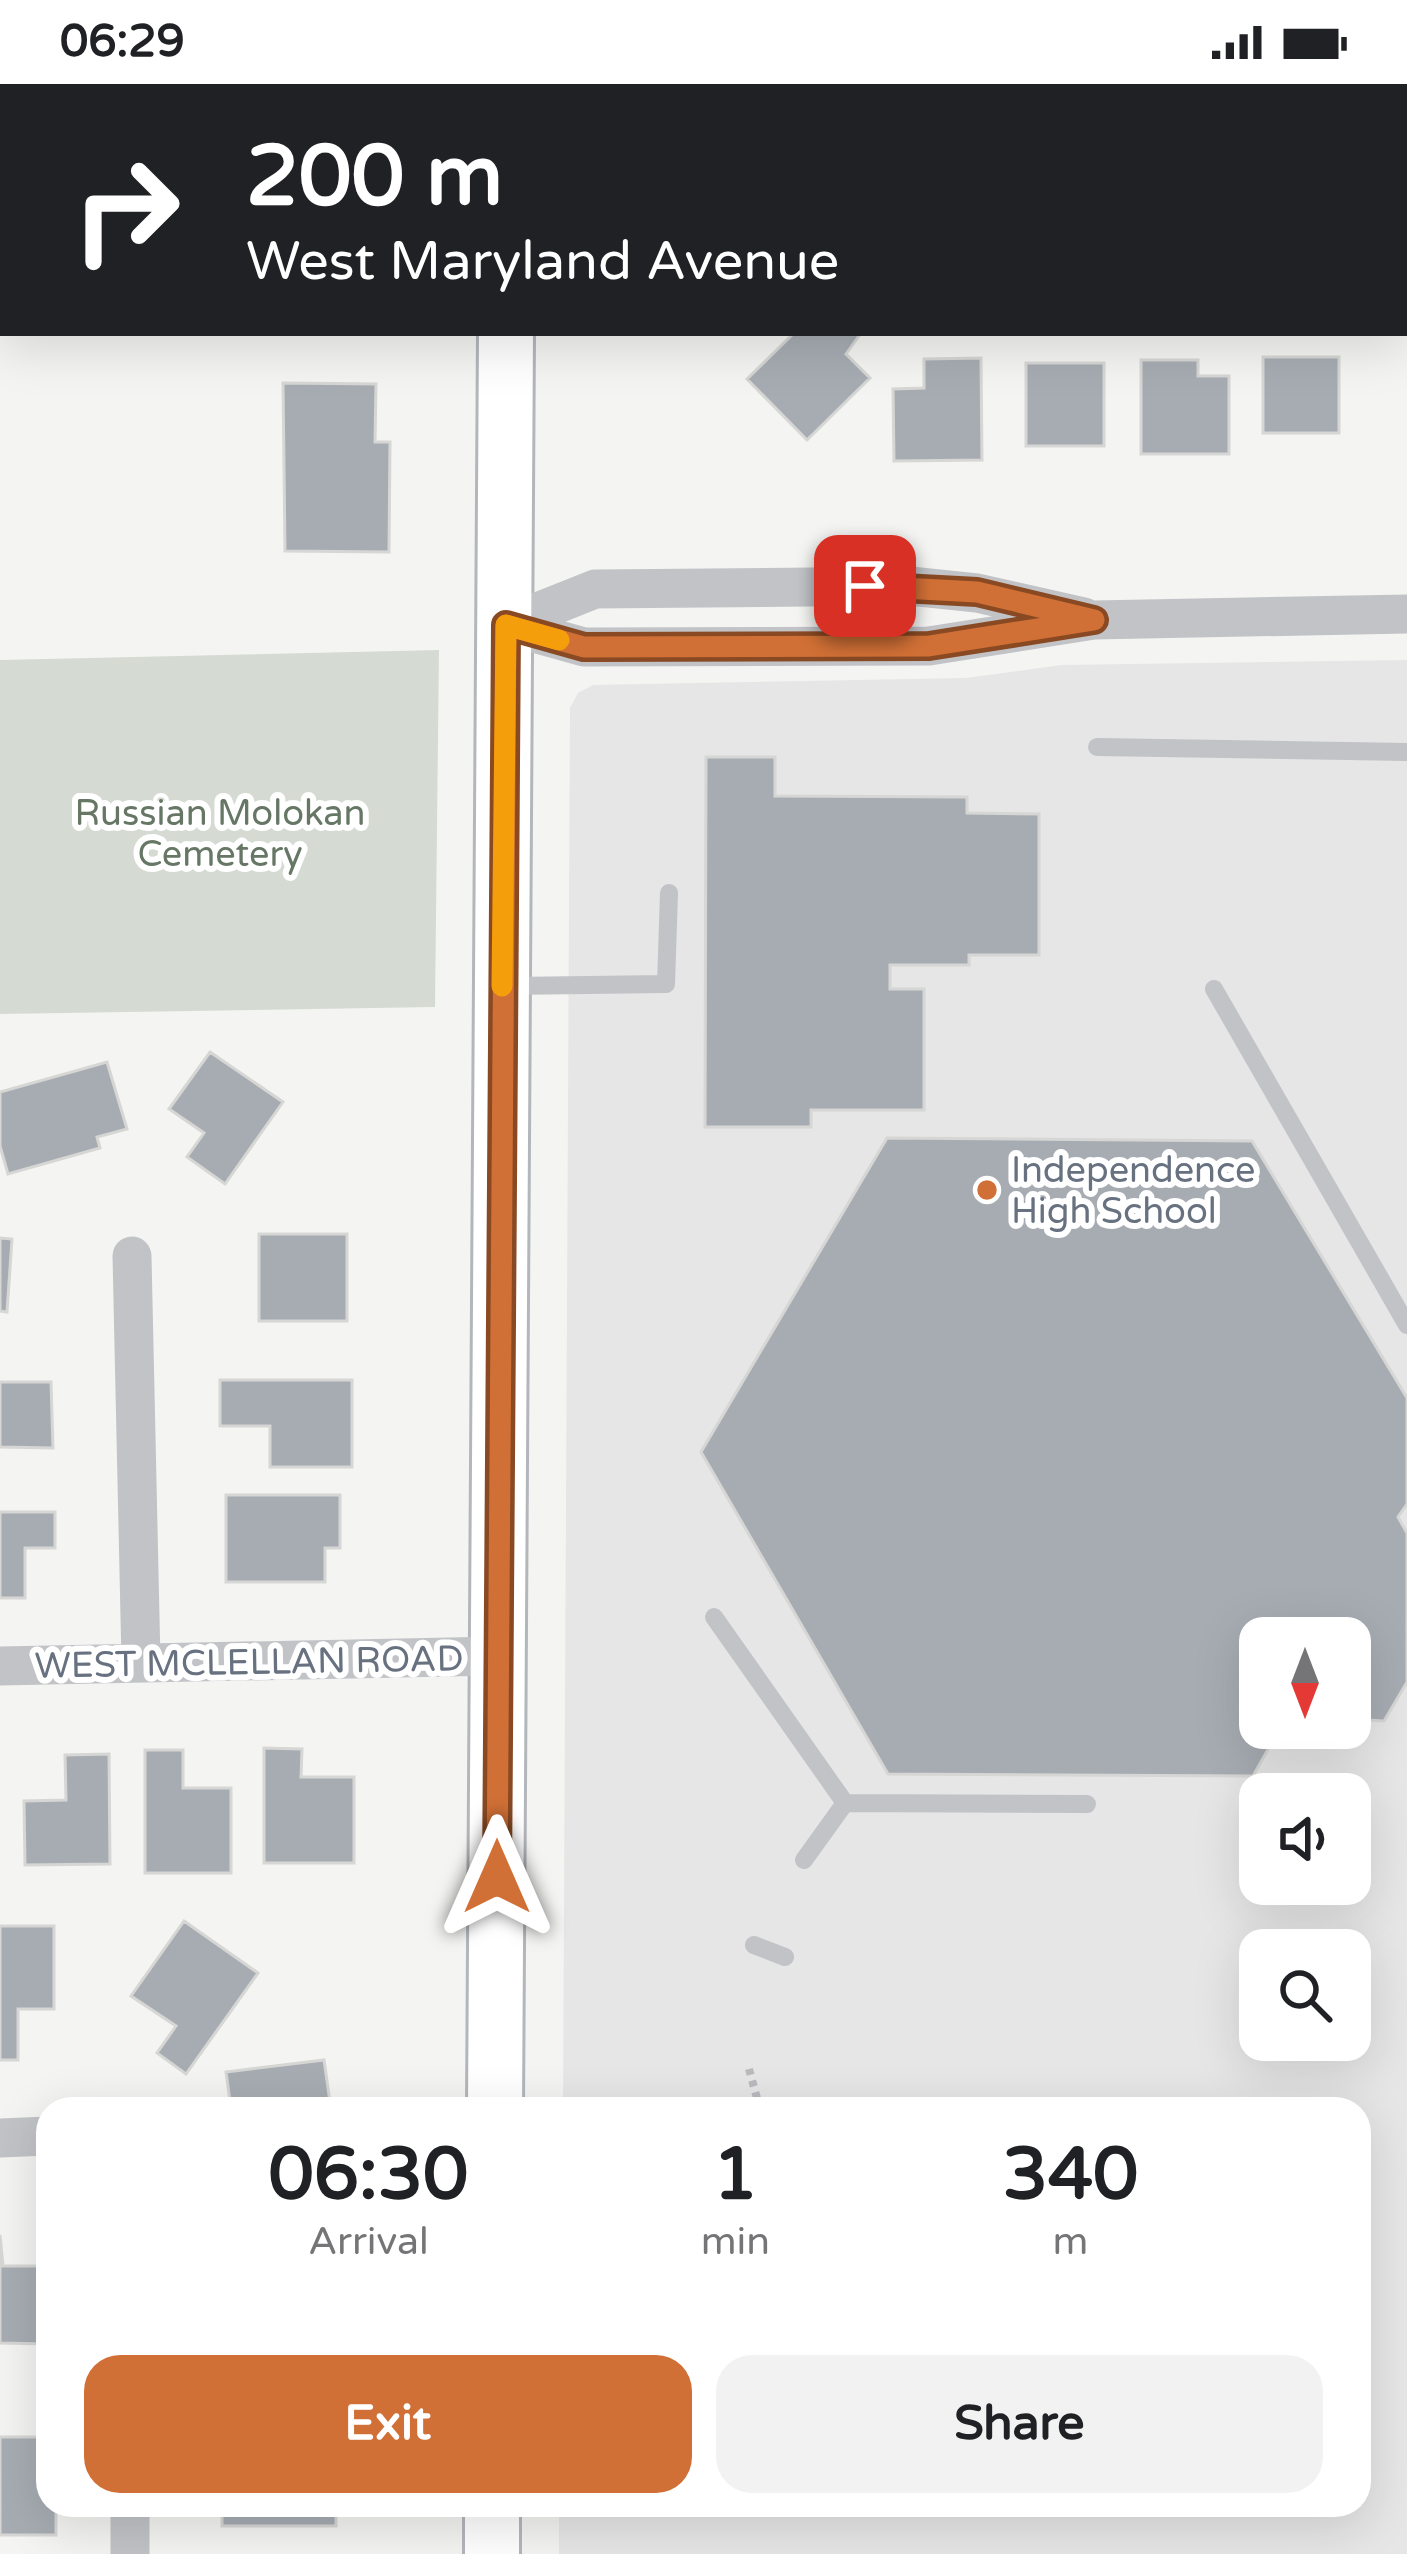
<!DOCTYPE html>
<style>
body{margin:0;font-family:"Varela Round",sans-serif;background:#f2f2f2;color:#202124;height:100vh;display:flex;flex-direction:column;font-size:45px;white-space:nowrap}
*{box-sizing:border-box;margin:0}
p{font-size:39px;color:#757577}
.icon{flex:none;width:66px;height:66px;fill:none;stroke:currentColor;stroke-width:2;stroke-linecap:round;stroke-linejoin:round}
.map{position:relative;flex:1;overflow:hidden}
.details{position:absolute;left:36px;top:2013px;width:1335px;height:420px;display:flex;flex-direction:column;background:#fff;border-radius:36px;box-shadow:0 12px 48px #0002}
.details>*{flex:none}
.guide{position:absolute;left:0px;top:0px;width:1407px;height:252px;box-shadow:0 12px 48px #0002;background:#202124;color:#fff;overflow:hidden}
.needle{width:78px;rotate:180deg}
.fabs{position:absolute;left:1239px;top:1533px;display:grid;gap:24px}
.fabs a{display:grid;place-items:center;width:132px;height:132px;border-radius:24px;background:#fff;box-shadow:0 12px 48px #0002;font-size:60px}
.pin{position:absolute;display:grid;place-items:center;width:102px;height:102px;color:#fff;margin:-51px;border-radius:24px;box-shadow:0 6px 18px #0006}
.me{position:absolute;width:132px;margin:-66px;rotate:0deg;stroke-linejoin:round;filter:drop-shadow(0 0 9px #0008)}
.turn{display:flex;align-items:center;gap:42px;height:252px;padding:0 48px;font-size:54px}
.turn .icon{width:156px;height:156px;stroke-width:2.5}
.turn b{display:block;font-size:84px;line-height:102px}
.eta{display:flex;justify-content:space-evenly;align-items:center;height:204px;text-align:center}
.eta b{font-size:72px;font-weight:800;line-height:84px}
.action{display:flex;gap:24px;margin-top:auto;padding:24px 48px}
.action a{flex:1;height:138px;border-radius:36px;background:#d17036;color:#fff;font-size:48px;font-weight:800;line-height:138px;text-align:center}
.action a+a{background:#f2f2f2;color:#202124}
.status{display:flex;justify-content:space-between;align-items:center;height:84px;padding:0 60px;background:#fff;direction:ltr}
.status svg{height:33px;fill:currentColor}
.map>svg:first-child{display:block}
.built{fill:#e5e6e5;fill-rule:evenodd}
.green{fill:#d5dbd3}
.building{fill:#a7acb3;stroke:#d6d6d4;stroke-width:3}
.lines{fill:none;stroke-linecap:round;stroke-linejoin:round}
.secondary-casing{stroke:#b3b6bb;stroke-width:60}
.path{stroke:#b8babd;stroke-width:8;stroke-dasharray:6 6;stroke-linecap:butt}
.lane{stroke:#c1c3c7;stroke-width:18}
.street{stroke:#c1c3c7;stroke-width:39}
.secondary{stroke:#fff;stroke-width:54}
.route-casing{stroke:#884923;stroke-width:30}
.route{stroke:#d17036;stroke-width:21}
.slow{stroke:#f59e0b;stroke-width:21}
.poi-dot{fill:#d17036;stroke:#fff;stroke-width:4.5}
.labels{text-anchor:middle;stroke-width:12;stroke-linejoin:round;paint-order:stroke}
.park-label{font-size:36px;fill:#667765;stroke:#fff}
.poi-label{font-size:36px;fill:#677180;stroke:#fff;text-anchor:start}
.street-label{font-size:36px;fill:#677180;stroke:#fff}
</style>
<div class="status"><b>06:29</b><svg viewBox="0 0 49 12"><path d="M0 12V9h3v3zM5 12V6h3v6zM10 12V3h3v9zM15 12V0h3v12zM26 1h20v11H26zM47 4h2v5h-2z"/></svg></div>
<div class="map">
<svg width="1407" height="2470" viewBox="0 0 1407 2470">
<rect width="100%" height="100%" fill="#f4f5f2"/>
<path class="built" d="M1407,576V2470H559V2421H1359V2025H563L570,624L578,609L593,601L966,594L1061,581ZM1260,1554H1350V1644H1260ZM1260,1710H1350V1800H1260ZM1260,1866H1350V1956H1260Z"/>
<path class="green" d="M439,566L435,923L0,930V576Z"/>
<path class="building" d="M794,249H861L846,270L870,294L807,356L747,295Z
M1263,273H1339V349H1263Z
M981,274L982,376L894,377L893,305L924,304V275Z
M1141,276H1198V292H1229V370H1141Z
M1026,279H1104V362H1026Z
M283,299L376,300L375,358H390L389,468L285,467Z
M706,673H775V712L967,713V729L1039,730V871H969V881H890V905H924V1026H811V1043H705Z
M210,968L283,1018L225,1100L187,1073L204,1049L169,1025Z
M107,978L127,1045L97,1053L100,1064L8,1090L0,1062V1008Z
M887,1054L1252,1057L1407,1314V1420L1398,1433L1407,1449V1598L1384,1637L1350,1635V1554H1260V1644H1280L1253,1692L888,1690L701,1368Z
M259,1150H347V1237H259Z
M0,1154L12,1155L7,1228L0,1227Z
M220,1296H352V1383H270V1342H220Z
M0,1298H51L53,1364L0,1363Z
M226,1411H340V1464H325V1498H226Z
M0,1428H55V1464H25V1514H0Z
M264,1664L302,1665L301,1693H354V1779H264Z
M145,1666H183V1704H231V1789H145Z
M109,1670L110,1780L25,1781L24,1717L66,1716L65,1671Z
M184,1837L258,1889L186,1990L157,1969L176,1942L131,1912Z
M0,1842H54V1925H18V1976H0Z
M324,1976L331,2025H231L226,1988Z
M0,2151L3,2182H48V2260L0,2259Z
M0,2353H48V2421H56V2451H0Z
M222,2421H336V2442H222Z"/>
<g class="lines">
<defs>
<path id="secondary" d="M506,0V3
M495,2025L506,249
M492,2470V2421"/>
</defs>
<use href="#secondary" class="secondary-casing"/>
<path class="path" d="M749,1985L760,2025"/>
<path class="lane" d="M1097,663L1407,668
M507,902L666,900L669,809
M1214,905L1407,1241
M714,1533L845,1719
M804,1776L845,1719L1087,1720
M754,1861L785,1873"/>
<path class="street" d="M892,0V3
M1407,185V219
M505,541L584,563L929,562L1094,536L1407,530
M505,541L595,505L910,502L977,509L1084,533
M132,1172L141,1578
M0,1582L498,1572
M0,2054L48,2052
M130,2421V2470"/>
<use href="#secondary" class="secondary"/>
</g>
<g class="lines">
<defs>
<path id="route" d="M497,1793L506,541L584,563L929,562L1094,536L977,508L865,502"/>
</defs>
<use href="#route" class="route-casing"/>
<use href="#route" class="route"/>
<path class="slow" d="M502,902L506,541L559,556"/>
</g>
<circle class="poi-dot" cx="987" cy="1106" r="12"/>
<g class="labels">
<g class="park-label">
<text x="220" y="741">Russian Molokan<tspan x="220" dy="41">Cemetery</tspan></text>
</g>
<g class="poi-label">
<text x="1011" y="1098">Independence<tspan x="1011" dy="41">High School</tspan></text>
</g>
<g class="street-label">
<text transform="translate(249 1577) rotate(-1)" y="13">WEST MCLELLAN ROAD</text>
</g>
</g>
</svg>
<div class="fabs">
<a><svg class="needle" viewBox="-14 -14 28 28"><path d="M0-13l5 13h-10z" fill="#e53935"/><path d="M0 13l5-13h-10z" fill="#757577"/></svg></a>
<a><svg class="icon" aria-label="sound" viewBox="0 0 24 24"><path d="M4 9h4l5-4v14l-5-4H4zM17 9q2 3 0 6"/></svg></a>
<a><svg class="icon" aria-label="search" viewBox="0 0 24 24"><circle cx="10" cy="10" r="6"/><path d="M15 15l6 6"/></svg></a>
</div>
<div class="pin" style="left:865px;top:502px;background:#d93025"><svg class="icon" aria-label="arrive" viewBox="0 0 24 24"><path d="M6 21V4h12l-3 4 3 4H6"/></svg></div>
<svg class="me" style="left:497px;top:1793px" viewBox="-20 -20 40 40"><path d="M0-17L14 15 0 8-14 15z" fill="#d17036" stroke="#fff" stroke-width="4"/></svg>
<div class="guide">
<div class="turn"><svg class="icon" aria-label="right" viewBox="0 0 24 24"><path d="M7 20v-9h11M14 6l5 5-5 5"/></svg><div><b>200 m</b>West Maryland Avenue</div></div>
</div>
<section class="details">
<div class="eta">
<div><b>06:30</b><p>Arrival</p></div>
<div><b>1</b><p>min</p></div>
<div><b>340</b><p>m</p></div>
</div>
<div class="action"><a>Exit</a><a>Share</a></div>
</section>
</div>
